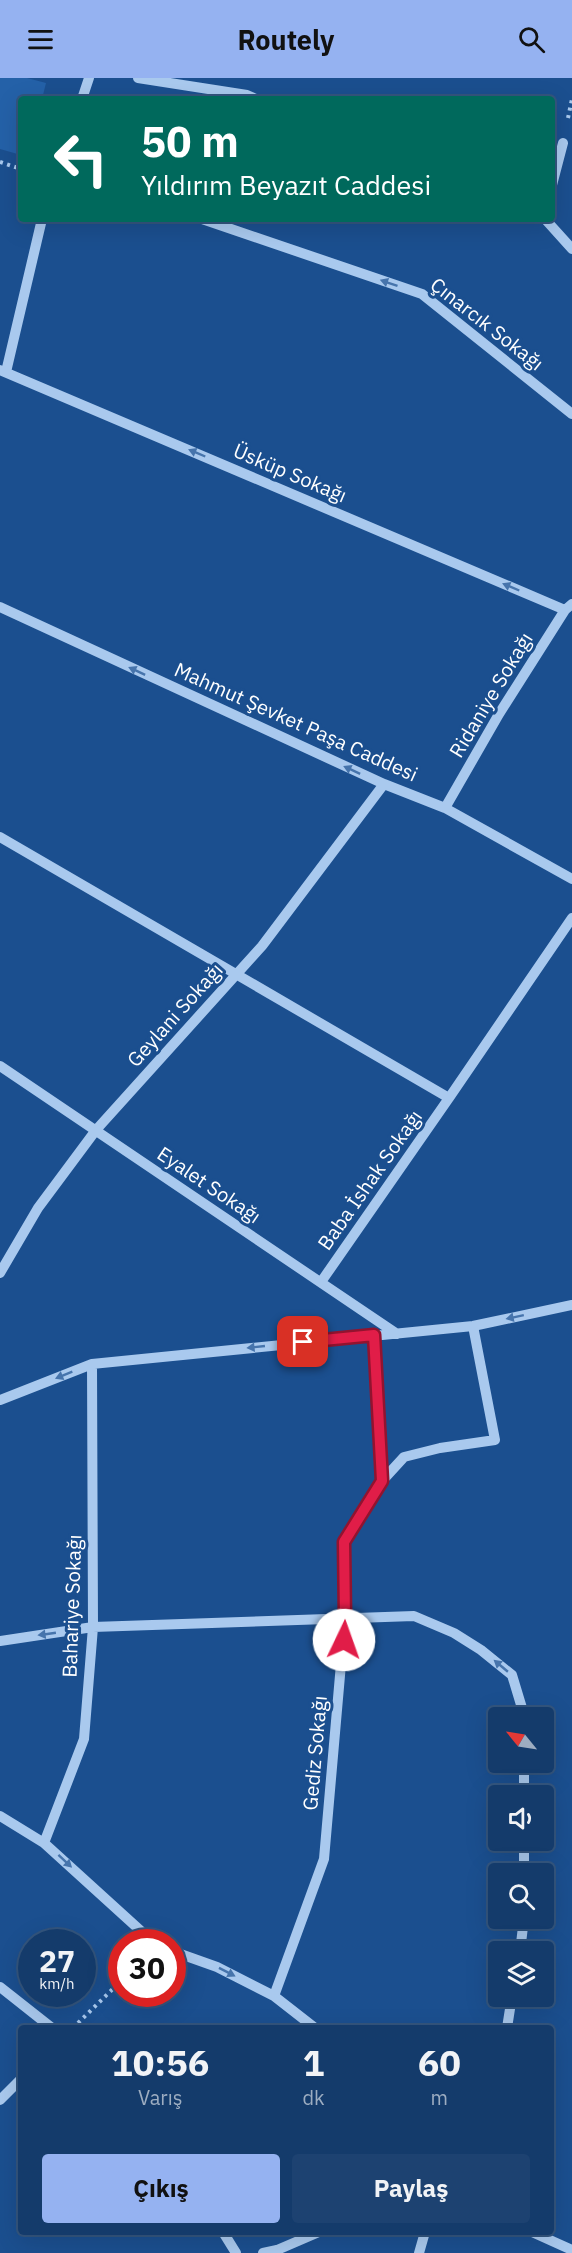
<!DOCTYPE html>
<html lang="tr">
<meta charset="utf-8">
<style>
body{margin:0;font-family:"IBM Plex Sans",sans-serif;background:#1d4271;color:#f1f3f6;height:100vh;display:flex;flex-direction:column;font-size:22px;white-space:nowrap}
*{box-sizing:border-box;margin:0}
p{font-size:20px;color:#9dadc1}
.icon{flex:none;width:33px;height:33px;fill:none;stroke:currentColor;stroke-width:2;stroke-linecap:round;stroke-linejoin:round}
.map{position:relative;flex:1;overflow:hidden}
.side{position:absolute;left:18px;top:1947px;width:536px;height:210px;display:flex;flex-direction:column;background:#143b6b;border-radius:6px;box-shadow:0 6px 24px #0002,0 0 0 2px #33557e}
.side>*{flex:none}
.banner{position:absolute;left:18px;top:18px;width:537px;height:126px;border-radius:6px;box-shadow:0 6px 24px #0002,0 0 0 2px #33557e;background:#00695c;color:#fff;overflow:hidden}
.needle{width:39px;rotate:300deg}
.buttons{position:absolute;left:488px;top:1629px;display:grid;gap:12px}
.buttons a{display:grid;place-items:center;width:66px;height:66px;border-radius:6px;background:#143b6b;box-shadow:0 6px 24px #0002,0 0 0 2px #33557e;font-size:30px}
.speed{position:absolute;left:18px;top:1851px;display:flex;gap:12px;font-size:30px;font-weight:700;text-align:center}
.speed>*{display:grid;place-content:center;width:78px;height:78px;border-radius:50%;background:#143b6b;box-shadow:0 6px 24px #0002,0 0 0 2px #33557e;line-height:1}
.speed small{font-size:15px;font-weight:400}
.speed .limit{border:9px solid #d22;background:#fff;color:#111}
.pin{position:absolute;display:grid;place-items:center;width:51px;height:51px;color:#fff;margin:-26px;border-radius:12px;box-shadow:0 3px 9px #0006}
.me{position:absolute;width:66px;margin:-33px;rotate:3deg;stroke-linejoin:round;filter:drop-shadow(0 0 4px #0008)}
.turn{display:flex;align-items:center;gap:21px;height:126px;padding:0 24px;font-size:27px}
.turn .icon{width:78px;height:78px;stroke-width:2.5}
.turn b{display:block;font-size:42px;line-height:51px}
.eta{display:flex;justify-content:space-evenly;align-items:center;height:102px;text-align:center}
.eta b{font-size:36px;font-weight:700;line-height:42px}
.button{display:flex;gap:12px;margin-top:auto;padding:12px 24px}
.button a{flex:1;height:69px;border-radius:6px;background:#95b2f1;color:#111;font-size:24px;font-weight:700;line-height:69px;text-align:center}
.button a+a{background:#1d4271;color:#f1f3f6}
header{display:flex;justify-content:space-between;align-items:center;height:78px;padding:0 24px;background:#95b2f1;color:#111;font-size:27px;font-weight:700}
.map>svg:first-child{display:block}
.green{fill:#2461a8}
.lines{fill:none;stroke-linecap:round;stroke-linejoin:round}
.path{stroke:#a9c9ee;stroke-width:4;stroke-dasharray:3 4.5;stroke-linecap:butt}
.minor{stroke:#a9c9ee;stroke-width:10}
.oneway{fill:#4674ac}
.route-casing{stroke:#92132f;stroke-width:15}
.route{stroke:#e11d48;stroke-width:10}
.labels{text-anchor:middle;stroke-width:6;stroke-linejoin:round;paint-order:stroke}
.street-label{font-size:20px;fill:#fff;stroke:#1b4f8f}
</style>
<header><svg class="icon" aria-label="menu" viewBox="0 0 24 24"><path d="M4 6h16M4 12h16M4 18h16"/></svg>Routely<svg class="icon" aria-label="search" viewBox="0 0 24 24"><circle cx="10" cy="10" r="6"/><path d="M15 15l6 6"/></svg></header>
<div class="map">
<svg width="572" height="2175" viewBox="0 0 572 2175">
<rect width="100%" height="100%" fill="#1b4f8f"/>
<path class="green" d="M0,0H27L46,5L42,21H21V77L0,71Z"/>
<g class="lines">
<path class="path" d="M568,40L572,21
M0,84L21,91
M78,1945L122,1902"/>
<path class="minor" d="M138,0L247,17L256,21
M82,21L89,0
M552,107L563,65
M202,141L422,216L572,336
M545,141L572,171
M0,292L565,532
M6,294L42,141
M0,529L384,706L445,730L572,801
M445,730L499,636L565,532L572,526
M0,759L449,1020L572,840
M0,988L397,1256
M0,1195L38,1130L96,1052L262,868L384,706
M321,1204L449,1020
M0,1322L92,1286L473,1248L572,1227
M382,1403L404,1379L440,1370L495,1362L473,1248
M0,1563L93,1549L414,1538L454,1555L481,1572L512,1597L525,1640
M524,1718V1684
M0,1738L44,1765L153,1864
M44,1765L84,1661L93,1549L92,1286
M524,1796V1762
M172,1873L217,1889L274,1918L315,1950
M520,1874L524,1840
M0,1909L52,1950
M274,1918L324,1781L345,1540L343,1464L382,1403L373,1257
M507,1950L512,1918
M0,2022L21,2001
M223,2154L236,2175
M532,2154L572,2172
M263,2175L277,2172L319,2154
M419,2175L425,2154"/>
</g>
<defs><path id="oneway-solid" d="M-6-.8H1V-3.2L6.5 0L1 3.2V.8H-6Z" transform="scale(1.5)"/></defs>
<g class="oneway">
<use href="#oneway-solid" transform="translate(389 205) rotate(-161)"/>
<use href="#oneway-solid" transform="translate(197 375) rotate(-157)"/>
<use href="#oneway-solid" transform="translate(511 509) rotate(-157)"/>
<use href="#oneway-solid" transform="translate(137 593) rotate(-155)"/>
<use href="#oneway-solid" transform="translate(352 692) rotate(-155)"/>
<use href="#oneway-solid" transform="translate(515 1239) rotate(168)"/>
<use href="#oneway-solid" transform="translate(256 1269) rotate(174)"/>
<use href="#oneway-solid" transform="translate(64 1297) rotate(158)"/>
<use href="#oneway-solid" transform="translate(47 1556) rotate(172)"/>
<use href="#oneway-solid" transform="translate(501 1588) rotate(-140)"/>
<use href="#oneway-solid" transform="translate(65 1783) rotate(43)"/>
<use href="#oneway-solid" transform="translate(227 1894) rotate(27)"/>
</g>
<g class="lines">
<defs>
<path id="route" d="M303,1264L374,1257L382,1403L344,1464L345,1540L344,1562"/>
</defs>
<use href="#route" class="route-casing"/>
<use href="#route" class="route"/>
</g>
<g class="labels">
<g class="street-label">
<text transform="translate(487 246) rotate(38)" y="7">Çınarcık Sokağı</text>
<text transform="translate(290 395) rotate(23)" y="7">Üsküp Sokağı</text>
<text transform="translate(491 617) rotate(-59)" y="7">Ridaniye Sokağı</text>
<text transform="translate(296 644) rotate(24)" y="7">Mahmut Şevket Paşa Caddesi</text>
<text transform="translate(175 937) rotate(-48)" y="7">Geylani Sokağı</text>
<text transform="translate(370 1102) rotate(-55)" y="7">Baba İshak Sokağı</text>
<text transform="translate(209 1107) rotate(34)" y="7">Eyalet Sokağı</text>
<text transform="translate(72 1528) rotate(-88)" y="7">Bahariye Sokağı</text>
<text transform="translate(315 1675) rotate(-85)" y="7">Gediz Sokağı</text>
</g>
</g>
</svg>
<div class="buttons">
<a><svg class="needle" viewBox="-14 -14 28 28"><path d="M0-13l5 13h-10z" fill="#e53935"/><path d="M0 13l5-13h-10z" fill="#9dadc1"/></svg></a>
<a><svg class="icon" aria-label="sound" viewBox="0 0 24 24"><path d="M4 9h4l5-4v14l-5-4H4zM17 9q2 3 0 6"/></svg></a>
<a><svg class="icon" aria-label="search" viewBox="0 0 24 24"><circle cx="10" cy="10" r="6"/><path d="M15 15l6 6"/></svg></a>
<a><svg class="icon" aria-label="layers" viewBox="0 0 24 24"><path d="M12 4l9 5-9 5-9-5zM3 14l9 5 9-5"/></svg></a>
</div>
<div class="speed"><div>27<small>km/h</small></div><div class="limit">30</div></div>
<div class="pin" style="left:303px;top:1264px;background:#d93025"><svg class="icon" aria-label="arrive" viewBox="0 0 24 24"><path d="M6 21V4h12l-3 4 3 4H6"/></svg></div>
<svg class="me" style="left:344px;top:1562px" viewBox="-20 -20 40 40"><circle r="19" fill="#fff"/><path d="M0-13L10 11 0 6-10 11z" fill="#e11d48"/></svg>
<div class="banner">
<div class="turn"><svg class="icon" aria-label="left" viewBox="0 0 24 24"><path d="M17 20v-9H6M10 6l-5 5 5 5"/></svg><div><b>50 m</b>Yıldırım Beyazıt Caddesi</div></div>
</div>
<section class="side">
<div class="eta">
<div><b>10:56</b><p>Varış</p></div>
<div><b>1</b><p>dk</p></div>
<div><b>60</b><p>m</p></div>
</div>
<div class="button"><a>Çıkış</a><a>Paylaş</a></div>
</section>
</div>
